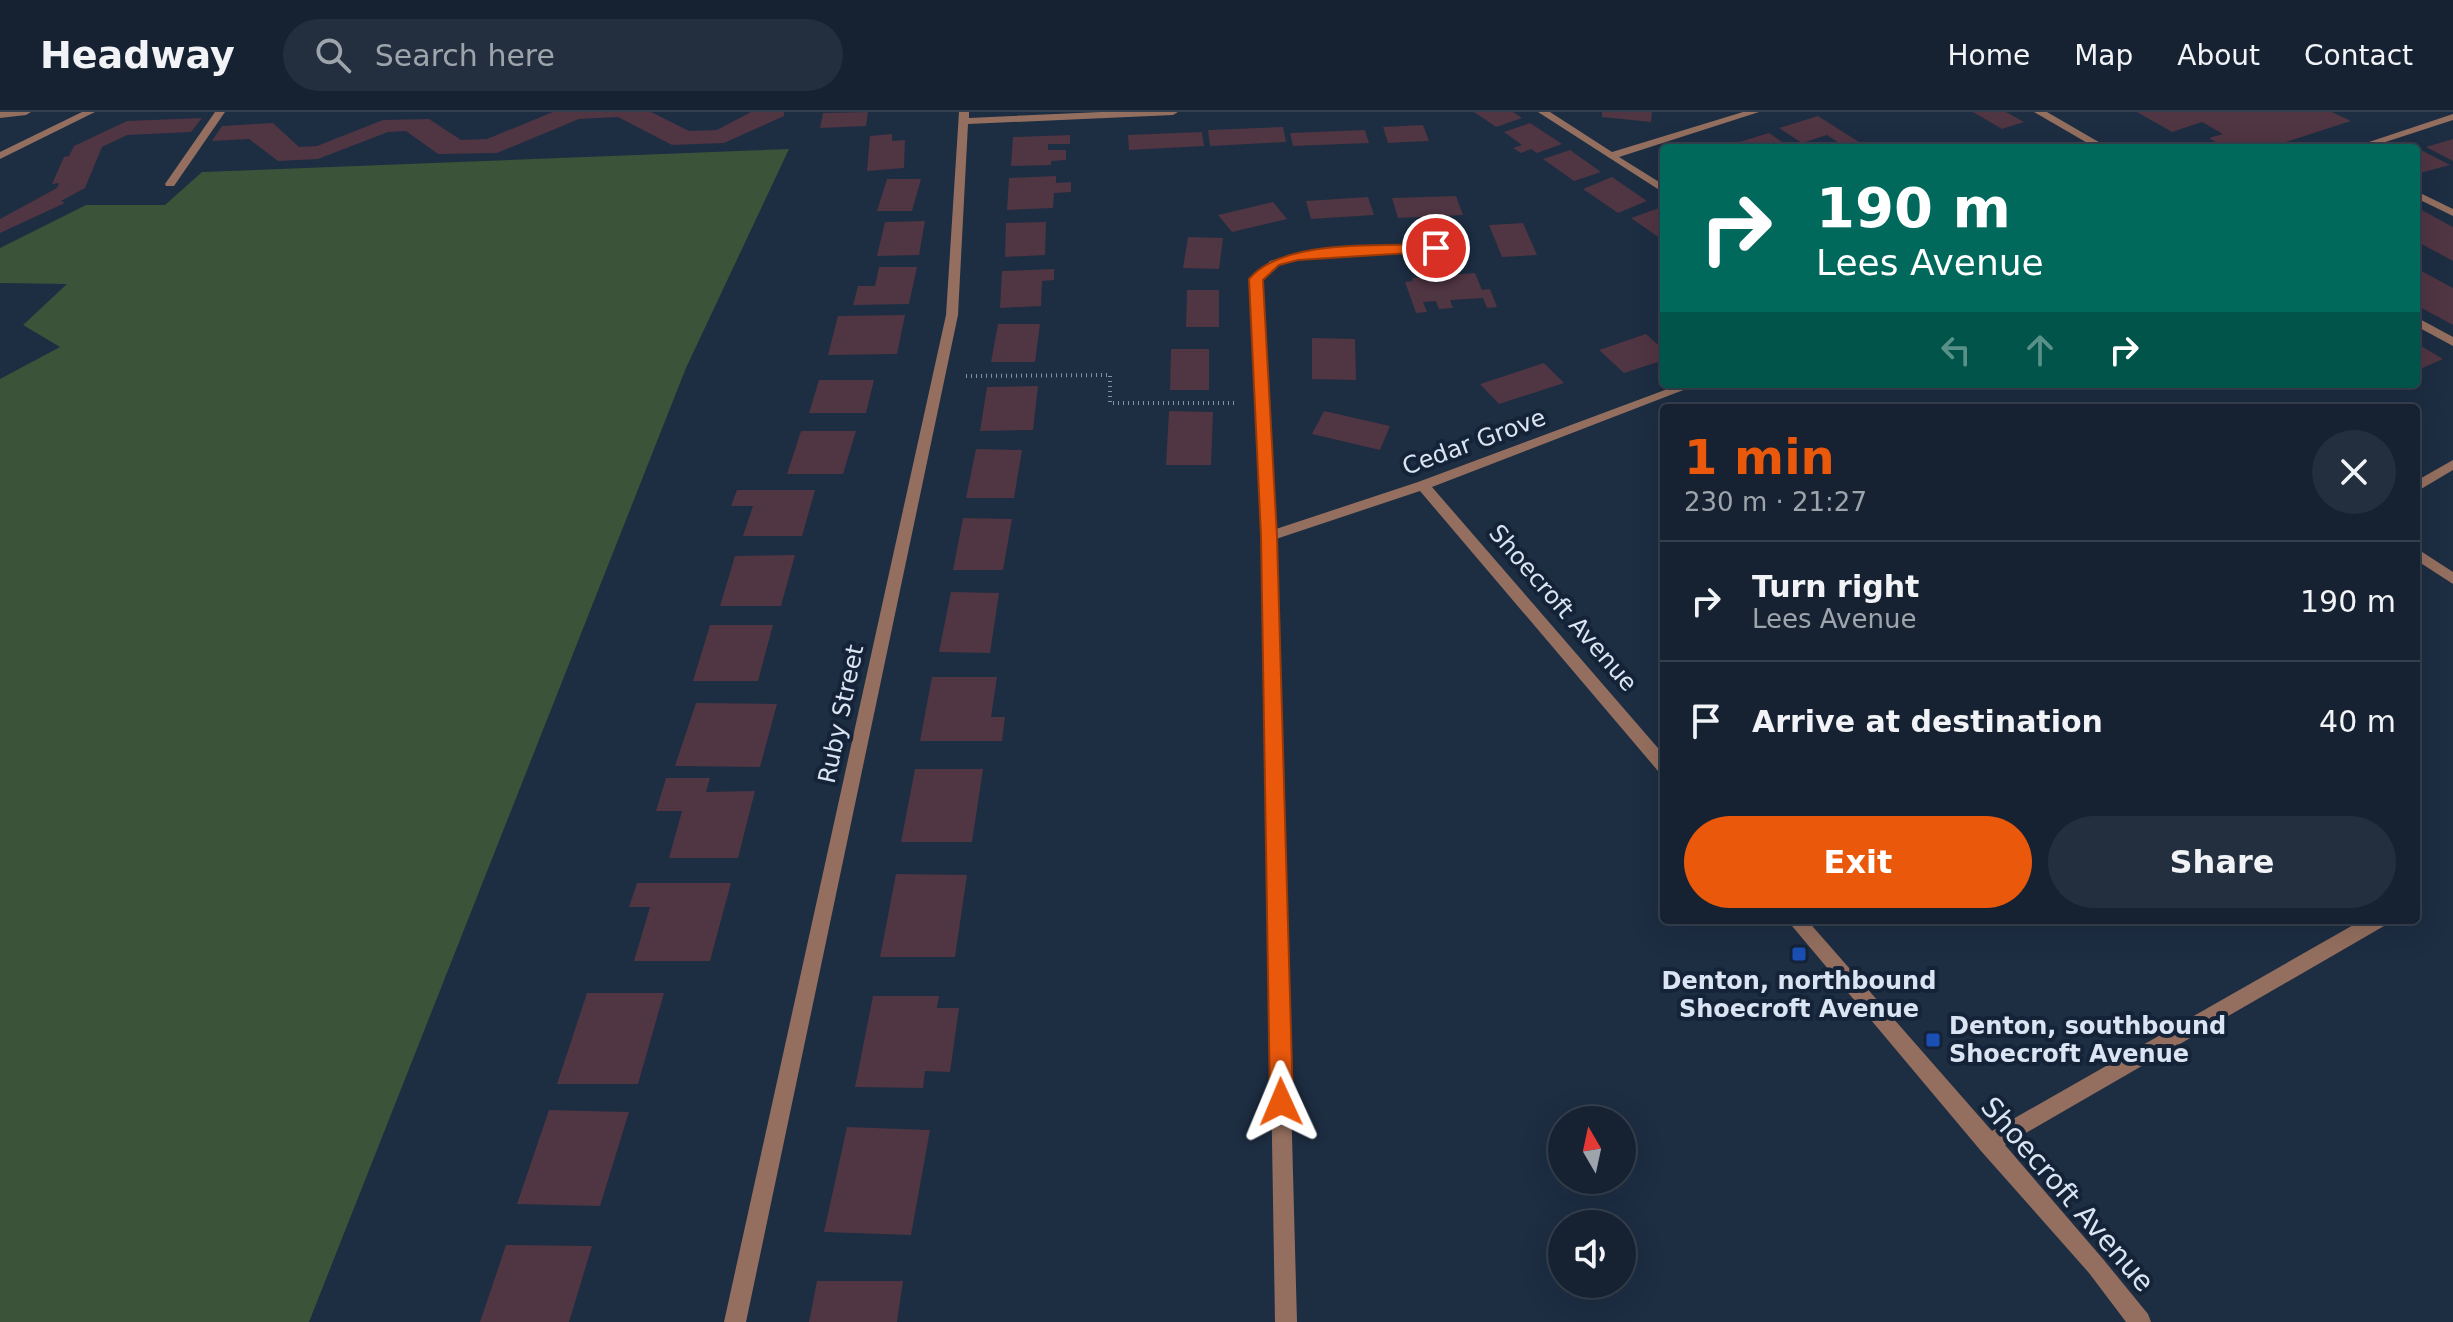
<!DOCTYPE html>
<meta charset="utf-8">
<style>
body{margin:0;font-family:"DejaVu Sans",sans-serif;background:#232f3e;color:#f1f3f6;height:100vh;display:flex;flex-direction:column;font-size:30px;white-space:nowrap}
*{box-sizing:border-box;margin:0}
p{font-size:26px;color:#9ea4ac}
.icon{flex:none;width:44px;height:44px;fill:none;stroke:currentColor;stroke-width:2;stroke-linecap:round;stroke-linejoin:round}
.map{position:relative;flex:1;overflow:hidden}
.side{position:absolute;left:1660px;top:292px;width:760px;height:520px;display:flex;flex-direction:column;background:#162232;border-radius:8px;box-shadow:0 8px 32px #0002,0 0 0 2px #353f4d}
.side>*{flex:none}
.top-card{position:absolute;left:1660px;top:32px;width:760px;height:244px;border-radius:8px;box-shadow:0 8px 32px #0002,0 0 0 2px #353f4d;background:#00695c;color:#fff;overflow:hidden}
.needle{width:52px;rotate:351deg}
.tools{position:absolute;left:1548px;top:994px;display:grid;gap:16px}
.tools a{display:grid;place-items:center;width:88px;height:88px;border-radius:50%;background:#162232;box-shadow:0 8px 32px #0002,0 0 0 2px #353f4d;font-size:40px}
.pin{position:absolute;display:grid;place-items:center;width:68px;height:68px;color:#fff;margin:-34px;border:4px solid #fff;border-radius:50%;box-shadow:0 2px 8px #0007}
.me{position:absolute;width:88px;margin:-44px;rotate:359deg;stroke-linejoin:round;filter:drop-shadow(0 0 6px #0008)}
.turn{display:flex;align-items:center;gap:28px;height:168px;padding:0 24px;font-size:36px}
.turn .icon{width:104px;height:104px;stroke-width:2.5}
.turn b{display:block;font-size:56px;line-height:68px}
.lanes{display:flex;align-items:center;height:76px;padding:0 24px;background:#0003;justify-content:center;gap:40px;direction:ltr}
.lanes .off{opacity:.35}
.round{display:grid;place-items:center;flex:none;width:84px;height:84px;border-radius:42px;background:#232f3e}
.overview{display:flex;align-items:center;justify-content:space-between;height:136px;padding:0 24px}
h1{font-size:48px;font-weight:600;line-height:60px;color:#ea580c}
.primary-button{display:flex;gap:16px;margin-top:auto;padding:16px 24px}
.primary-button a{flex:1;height:92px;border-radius:48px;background:#ea580c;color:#fff;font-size:32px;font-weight:600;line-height:92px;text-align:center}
.primary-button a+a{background:#232f3e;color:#f1f3f6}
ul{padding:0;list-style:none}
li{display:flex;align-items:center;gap:24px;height:120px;padding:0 24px;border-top:2px solid #353f4d}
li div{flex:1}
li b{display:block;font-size:30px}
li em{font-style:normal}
header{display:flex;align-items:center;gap:48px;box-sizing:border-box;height:112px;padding:0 40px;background:#162232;border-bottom:2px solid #353f4d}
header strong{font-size:38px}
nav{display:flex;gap:44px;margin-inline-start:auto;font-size:28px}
.search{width:560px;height:72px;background:#232f3e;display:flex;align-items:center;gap:20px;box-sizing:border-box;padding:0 28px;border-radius:44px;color:#9ea4ac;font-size:30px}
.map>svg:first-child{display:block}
.green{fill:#3b5338}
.building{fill:#503543}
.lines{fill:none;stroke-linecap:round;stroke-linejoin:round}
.path{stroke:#8491a2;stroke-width:4;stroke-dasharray:1 4;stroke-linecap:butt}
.service{fill:#946f5f;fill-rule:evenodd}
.minor{fill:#946f5f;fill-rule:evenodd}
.tertiary{fill:#946f5f;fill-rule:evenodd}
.route{fill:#ea580c;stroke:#983908;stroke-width:2}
.transit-dot{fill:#1a4fb4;stroke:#142338;stroke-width:3}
.labels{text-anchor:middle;stroke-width:8;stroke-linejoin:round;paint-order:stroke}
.street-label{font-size:24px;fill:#dae4f2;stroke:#142338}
.poi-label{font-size:24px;font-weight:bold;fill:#dae4f2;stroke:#142338}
.near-street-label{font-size:28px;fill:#dae4f2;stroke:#142338}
</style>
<header>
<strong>Headway</strong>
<div class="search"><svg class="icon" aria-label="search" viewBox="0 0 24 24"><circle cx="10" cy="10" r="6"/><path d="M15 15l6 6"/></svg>Search here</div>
<nav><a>Home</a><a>Map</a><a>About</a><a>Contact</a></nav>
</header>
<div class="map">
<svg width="2453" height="1210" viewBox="0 0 2453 1210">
<rect width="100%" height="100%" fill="#1d2d42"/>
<path class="green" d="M789,37L686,256L309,1210H0V267L60,235L23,213L67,172L0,171V136L86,93H165L202,60Z"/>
<path class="building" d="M553,0H651L689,19L717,18L751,0H784V4L724,31L672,33L618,5L579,7L497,41L438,42L406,19L388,20L318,47L278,49L249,27L212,29L222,14L273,11L299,35L317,34L383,8L429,7L461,28L487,27Z
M868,0L866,14L820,16L823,1Z
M1474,0H1513L1522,6L1496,15Z
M1602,0H1652L1651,10L1602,5Z
M1973,0H2006L2024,10L2002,17Z
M2137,0H2332L2351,9L2267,36H2226L2209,26L2223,22L2202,10L2172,20Z
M1818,4L1859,30L1845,35L1827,23L1802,31L1779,16Z
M202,6L191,20L127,23L102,35L85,76L61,89L65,91L0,121V107L57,76L59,71L52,72L64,45L69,44L74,34L127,9Z
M1530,11L1562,32L1537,41L1531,37L1521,41L1513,36L1522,33L1504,20Z
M1423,13L1429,29L1388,31L1383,15Z
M1283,15L1286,30L1210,34L1208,18Z
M1365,18L1369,31L1293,34L1290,21Z
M1202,20L1204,34L1129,38L1128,23Z
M1769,21L1791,36H1739L1733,32Z
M892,22V29L905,28L904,56L867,59L870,24Z
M1070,23V32H1048V38H1066V48L1051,49V53L1011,54L1013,25Z
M2453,27V49L2426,35Z
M1570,38L1601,60L1574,69L1543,47Z
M2421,38L2450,53L2416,62V39Z
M1056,64V71L1071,70V80L1054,81L1053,96L1007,98L1009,66Z
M1612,65L1647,89L1618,101L1583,77Z
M887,67H921L912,99H877Z
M1456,84L1463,103L1398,106L1392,86Z
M1368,85L1374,103L1311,107L1306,89Z
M1273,90L1287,107L1232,120L1218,103Z
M2416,95L2453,115V149L2416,129Z
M1659,96L1664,100V129L1631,106Z
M925,109L919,143L877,144L885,110Z
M1046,110L1045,143L1005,145L1006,111Z
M1523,111L1537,143L1502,145L1489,113Z
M1188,125L1223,126L1219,157L1183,156Z
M879,155H917L909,192L853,193L858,174H875Z
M2416,156L2453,176V213L2416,193Z
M1054,157V168L1042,169L1041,194L1000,196L1002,159Z
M1475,161L1482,178L1490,177L1497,195L1487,196L1483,186L1450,188L1453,196L1439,197L1436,189L1423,190L1427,200L1416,201L1405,170L1413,169L1412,166Z
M1187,178H1219V215H1186Z
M905,203L897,242L828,243L838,204Z
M998,212H1040L1035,250H991Z
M1646,222L1664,238V248L1624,261L1599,238Z
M1312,226L1355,227L1356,268L1312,267Z
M2416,231L2443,247L2420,257L2416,254Z
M1171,237H1209V278H1170Z
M1544,251L1564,271L1499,292L1480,272Z
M819,268H874L866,301H809Z
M1038,274L1033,318L980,319L987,275Z
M1169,299L1213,300L1211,353H1166Z
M1324,299L1390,314L1380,338L1312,322Z
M801,319H856L843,362H787Z
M976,337L1022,338L1014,386H966Z
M737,378H815L802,424H743L753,394H731Z
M963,406L1012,407L1003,458H953Z
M795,443L781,494H720L735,444Z
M951,480L999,481L990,541L939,540Z
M710,513H773L758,569H693Z
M932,565H997L991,605H1005L1002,629H920Z
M696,591L777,592L760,655L675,654Z
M915,657H983L972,730H901Z
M666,666H710L706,680L755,679L738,746H669L682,699H656Z
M896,762L967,763L955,845H880Z
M637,771H731L710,849H634L650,795H629Z
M587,881H664L638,972H557Z
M873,884H939L937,896H959L950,960L925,959L923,976L855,975Z
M549,998L629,1000L600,1094L517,1092Z
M847,1015L930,1018L911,1123L824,1120Z
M506,1133L592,1134L569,1210H480Z
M817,1169H903L897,1210H809Z"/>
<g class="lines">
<path class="path" d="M966,264L1110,263V291H1235"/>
<path class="service" d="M215,0H225L174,74H166L165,72Z"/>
<path class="minor" d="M0,0H31L26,3L0,6Z
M959,0H969V6L1101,0H1178L1173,3L968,12L958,203L746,1210H724L946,203Z
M1538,0H1550L1612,40L1743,0H1759L1619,45L1664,73V81Z
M2034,0H2047L2109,36H2096Z
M2453,2V8L2367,36H2351Z
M2416,79L2453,97V104L2416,86Z
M1436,133L1440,134V138L1298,147L1278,153L1262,168L1276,417L1418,370L1681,272H1699L1432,375L1664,643V661L1658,659L1420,379L1276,427L1297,1210H1275L1262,424L1250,167L1270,149L1297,141Z
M2416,205L2453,225V234L2416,214Z
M2453,348V358L2416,380V369Z
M2416,436L2453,460V472L2416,448Z
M1787,808H1807L1992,1019L2362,808H2387L2384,814L2005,1033L2103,1147L2148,1202L2151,1210H2126L2089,1161L1981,1039Z"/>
<path class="tertiary" d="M82,0H95L0,47V40Z"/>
</g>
<path class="route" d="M1436,132L1443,136L1441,139L1298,148L1279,153L1263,168L1277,424L1293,990L1289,998L1281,1001L1274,998L1270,990L1261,424L1249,167C1285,125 1383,135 1436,132Z"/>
<g class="transit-dot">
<rect x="1791" y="834" width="16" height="16" rx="4"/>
<rect x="1925" y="920" width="16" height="16" rx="4"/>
</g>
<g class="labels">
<g class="street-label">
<text transform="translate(1474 330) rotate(-20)" y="8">Cedar Grove</text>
<text transform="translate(1563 496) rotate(49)" y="8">Shoecroft Avenue</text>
<text transform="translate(841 602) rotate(-78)" y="8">Ruby Street</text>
</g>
<g class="poi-label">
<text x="1799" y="877">Denton, northbound<tspan x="1799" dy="28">Shoecroft Avenue</tspan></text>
<text x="1949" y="922" text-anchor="start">Denton, southbound<tspan x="1949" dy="28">Shoecroft Avenue</tspan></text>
</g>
<g class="near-street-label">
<text transform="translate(2068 1082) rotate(49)" y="10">Shoecroft Avenue</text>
</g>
</g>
</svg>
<div class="tools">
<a><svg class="needle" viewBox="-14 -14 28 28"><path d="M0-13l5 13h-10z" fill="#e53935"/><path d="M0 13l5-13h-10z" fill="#9ea4ac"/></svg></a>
<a><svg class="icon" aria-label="sound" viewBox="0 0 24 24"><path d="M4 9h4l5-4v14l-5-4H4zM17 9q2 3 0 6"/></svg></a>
</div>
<div class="pin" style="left:1436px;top:136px;background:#d93025"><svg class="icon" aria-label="arrive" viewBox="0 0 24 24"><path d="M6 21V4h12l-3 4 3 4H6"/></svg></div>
<svg class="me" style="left:1281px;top:990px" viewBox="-20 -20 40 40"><path d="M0-17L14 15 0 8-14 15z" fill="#ea580c" stroke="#fff" stroke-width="4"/></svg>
<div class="top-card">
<div class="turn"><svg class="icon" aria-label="right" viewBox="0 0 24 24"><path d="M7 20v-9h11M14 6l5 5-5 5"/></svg><div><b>190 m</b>Lees Avenue</div></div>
<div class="lanes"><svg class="icon off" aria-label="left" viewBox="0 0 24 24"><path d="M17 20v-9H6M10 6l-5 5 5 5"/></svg><svg class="icon off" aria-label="ahead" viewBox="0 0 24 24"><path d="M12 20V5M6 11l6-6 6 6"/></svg><svg class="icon" aria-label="right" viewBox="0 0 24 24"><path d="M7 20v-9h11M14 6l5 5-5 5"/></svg></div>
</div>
<section class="side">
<div class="overview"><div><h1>1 min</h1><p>230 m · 21:27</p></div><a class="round"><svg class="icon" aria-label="close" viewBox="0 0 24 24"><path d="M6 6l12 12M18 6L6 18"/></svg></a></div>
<ul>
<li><svg class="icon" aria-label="right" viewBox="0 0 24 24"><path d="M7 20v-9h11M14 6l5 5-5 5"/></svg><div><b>Turn right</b><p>Lees Avenue</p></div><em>190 m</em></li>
<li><svg class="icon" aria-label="arrive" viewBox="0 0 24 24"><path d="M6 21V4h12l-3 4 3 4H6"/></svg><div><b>Arrive at destination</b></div><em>40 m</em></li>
</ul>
<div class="primary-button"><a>Exit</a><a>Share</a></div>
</section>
</div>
